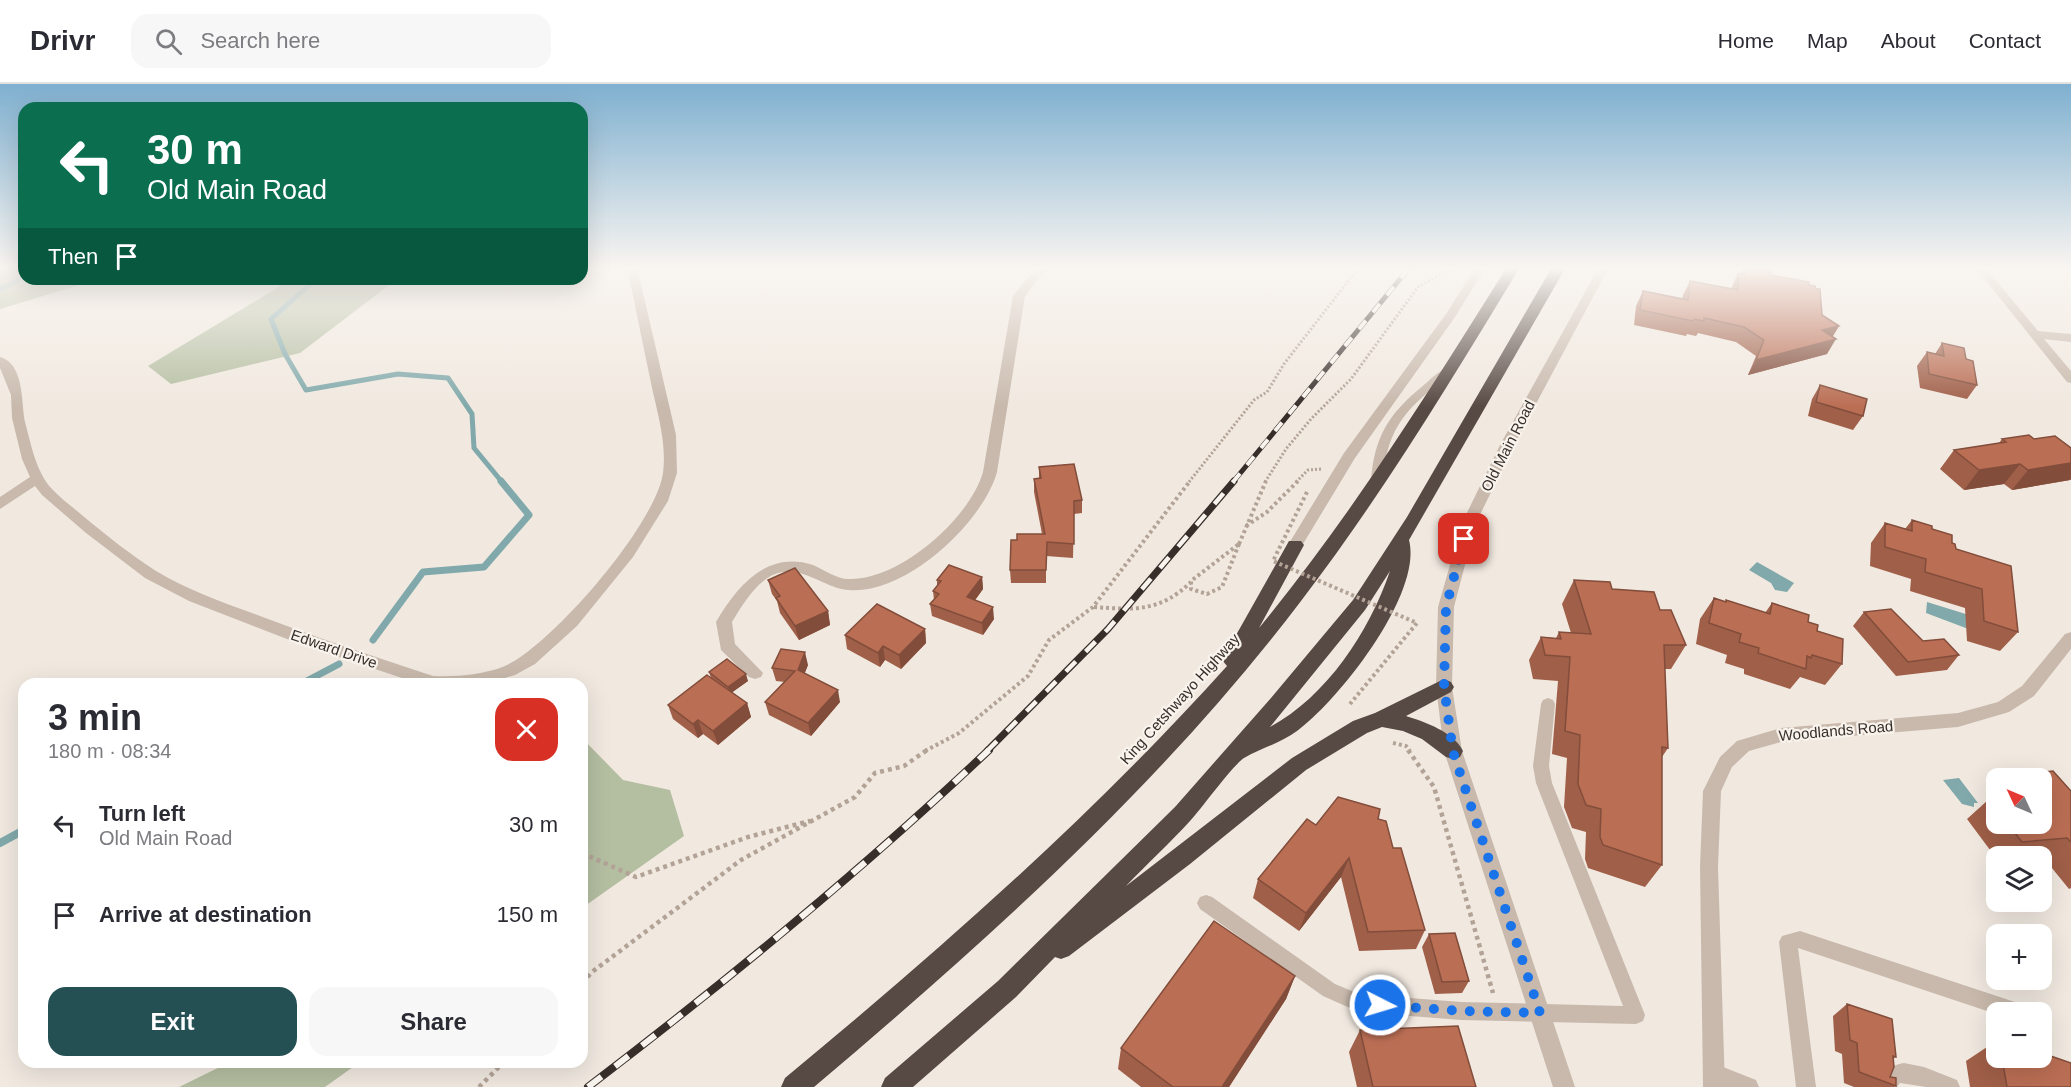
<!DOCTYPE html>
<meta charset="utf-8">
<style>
body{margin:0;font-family:Helvetica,sans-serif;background:#f7f7f7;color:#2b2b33;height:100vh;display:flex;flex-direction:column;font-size:22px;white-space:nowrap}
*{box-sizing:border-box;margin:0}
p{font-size:20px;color:#7c7c81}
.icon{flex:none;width:33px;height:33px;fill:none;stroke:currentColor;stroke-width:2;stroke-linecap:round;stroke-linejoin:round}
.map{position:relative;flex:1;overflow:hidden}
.side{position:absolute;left:18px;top:594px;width:570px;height:390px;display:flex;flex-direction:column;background:#fff;border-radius:18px;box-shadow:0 6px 24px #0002}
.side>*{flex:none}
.guide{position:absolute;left:18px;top:18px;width:570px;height:183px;border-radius:18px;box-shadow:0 6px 24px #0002;background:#0b6e4f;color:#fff;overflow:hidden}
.needle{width:39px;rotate:314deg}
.fabs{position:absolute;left:1986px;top:684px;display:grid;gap:12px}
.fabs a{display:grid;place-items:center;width:66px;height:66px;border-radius:12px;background:#fff;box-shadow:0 6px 24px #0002;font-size:30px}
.pin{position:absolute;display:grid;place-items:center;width:51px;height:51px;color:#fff;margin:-26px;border-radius:12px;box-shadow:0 3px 9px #0006}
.me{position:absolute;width:66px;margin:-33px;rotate:95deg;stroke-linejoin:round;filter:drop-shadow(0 0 4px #0008)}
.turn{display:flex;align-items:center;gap:21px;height:126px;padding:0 30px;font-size:27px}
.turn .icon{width:78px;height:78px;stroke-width:2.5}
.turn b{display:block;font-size:42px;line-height:51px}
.then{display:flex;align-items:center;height:57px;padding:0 30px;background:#0003;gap:12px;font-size:22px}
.round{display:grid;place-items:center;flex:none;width:63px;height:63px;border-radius:18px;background:#f7f7f7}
.headline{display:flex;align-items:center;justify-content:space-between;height:102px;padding:0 30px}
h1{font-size:36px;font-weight:700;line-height:45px}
.primary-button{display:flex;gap:12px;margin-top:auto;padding:12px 30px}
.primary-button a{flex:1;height:69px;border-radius:18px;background:#245054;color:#fff;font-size:24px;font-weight:700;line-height:69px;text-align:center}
.primary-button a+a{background:#f7f7f7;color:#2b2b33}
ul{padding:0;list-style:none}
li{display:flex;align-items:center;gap:18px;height:90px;padding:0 30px}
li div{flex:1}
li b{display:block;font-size:22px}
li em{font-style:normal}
header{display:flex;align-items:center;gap:36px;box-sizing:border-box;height:84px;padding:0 30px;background:#fff;border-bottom:2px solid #e1e1e2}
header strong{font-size:28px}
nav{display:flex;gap:33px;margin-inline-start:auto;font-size:21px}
.search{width:420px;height:54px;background:#f7f7f7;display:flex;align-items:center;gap:15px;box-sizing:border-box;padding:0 21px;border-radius:18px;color:#7c7c81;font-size:22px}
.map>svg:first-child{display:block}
.green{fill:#b4bea1}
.water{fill:#81a9ab}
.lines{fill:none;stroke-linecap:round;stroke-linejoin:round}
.stream-far2{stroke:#81a9ab;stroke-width:5}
.stream-far1{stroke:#81a9ab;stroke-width:7}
.stream{stroke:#81a9ab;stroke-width:8}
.path-far2{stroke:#b3a397;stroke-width:3;stroke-dasharray:2 2;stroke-linecap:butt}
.path-far1{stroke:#b3a397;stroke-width:4;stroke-dasharray:3 3;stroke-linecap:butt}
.path{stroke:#b3a397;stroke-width:4.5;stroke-dasharray:4 4;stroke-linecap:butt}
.service{fill:#c8b9ac;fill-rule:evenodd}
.minor{fill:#c8b9ac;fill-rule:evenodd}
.tertiary{fill:#c8b9ac;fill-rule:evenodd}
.motorway{fill:#574943;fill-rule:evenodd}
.rail-far2-casing{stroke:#372e2a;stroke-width:5}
.rail-far1-casing{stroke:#372e2a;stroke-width:7}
.rail-casing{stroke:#372e2a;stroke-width:8}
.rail-far2{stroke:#f8f3ec;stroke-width:4;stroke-dasharray:11;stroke-linecap:butt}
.rail-far1{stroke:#f8f3ec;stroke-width:4.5;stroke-dasharray:14;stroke-linecap:butt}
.rail{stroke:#f8f3ec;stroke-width:6;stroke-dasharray:17;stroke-linecap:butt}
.path-bridge{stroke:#b3a397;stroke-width:4;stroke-dasharray:3 3;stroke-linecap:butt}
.wall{fill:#a05f48}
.shaded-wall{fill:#824d3b}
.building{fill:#ba6e54;stroke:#824d3b;stroke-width:1.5}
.route{stroke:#1a73e8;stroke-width:10;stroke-dasharray:0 18}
.labels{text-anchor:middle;stroke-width:4.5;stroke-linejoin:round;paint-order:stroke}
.street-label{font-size:15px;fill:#372e2a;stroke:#f8f3ec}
</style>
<header>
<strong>Drivr</strong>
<div class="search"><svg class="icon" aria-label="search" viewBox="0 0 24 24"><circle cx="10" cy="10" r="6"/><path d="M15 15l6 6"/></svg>Search here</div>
<nav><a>Home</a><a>Map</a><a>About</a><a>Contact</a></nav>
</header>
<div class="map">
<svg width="2071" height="1003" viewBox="0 0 2071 1003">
<rect width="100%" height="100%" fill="#f1e9e0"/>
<path class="green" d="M0,183H24V195H99L0,225Z
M292,195H397L300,269L171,300L148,282Z
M582,654L623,696L670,706L684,752L582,824Z
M230,978H360L325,1003H179Z"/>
<path class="water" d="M1757,478L1794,499L1787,508L1775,506L1771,499L1749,486Z
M1927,518L1969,531L1971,546L1926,529Z
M1959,694L1978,719H1974V723L1962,720L1943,696Z"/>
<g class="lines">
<path class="stream-far2" d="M316,195L271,235L285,270L306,306L398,290L448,294L472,330L474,364L502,398
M0,205L24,193"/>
<path class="stream-far1" d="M373,556L423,488L484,483L529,431L501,397
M301,600L339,580"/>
<path class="stream" d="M0,759L24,746"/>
<path class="path-far2" d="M1189,398L1254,316L1267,308L1284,280L1359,183
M1265,398L1286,365L1311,335L1351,295L1418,203L1447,187L1464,183
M1296,398L1308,386L1322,385"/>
<path class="path-far1" d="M1246,442L1267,428L1298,397
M1239,460L1222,503L1207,510L1191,505V497Z
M1239,460L1266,397
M1094,523C1135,526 1160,528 1191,498
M1393,659L1406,662L1410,667
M925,667L959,649L1028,592L1049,556L1093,523L1190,397"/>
<path class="path" d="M1408,666L1434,703L1493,909
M582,769L636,793L748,753L810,737
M582,899L592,888L741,776L855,713L875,689L904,682L927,666
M479,1003L504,978"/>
<path class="service" d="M1447,285L1453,288L1451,290C1408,323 1387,341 1383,397L1381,400H1373L1371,397C1374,353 1389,329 1424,301C1431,295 1438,287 1447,285Z
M1548,614L1553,616L1555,620L1549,682L1552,699L1645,931L1643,937L1636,940L1461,936L1359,928L1323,912L1200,825L1197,819L1200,813L1206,811L1212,813L1335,900L1359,910L1461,918L1623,922L1536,699L1533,682L1541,620L1543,616Z
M1800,847L2018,919L2025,922L2027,928L1996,930L1798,864L1816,1003H1796L1779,858L1782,852Z
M1713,979L1756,996L1759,1003H1724L1706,996L1703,989L1706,982Z
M1904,979L1924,983L1957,996L1960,1003H1926L1900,999L1897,1003H1877C1883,988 1888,982 1904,979Z"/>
<path class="minor" d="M627,183H637L676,351L677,389L668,417L633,473L577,542L535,580L515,591L484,600H420L300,560L189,517L145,494L86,449L42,411L35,402L0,425V413L30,393L22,375L12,334L11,311L0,284V273C25,280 21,320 25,338C31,360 36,388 52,405C61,415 73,423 83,432C106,451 131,471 156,487C186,505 219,517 252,529C312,552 372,572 433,592C456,593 483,591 505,582C552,561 656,440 663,389C667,359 657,328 651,299C643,260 635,222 627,183Z
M1041,183H1052L1039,194L1025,212L997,388C983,439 904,512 848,506C825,504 806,484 782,488C759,492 743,520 732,538L735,560L763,589L761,593L755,595L749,593L721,566L716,538C737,502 767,466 813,481C825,486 837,496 851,495C901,495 970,434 983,388L1013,212L1031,190Z
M1975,183H1985L2038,247L2071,250V258L2044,255L2071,287V299L2067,298Z
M2071,548V565L2034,612L2009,628L1958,643L1781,658L1749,667L1732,683L1721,707L1718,783L1725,1003H1703L1700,783L1703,707L1720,673L1737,657L1781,644L1958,629L1998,618L2022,602L2065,550Z"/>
<path class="tertiary" d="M1476,183H1486L1455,233L1355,374L1300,465H1290L1288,461L1344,369L1446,230Z
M1599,183H1609L1514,361L1476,439L1454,523L1452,603L1462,667L1575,1003H1553L1444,667L1436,603L1438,523L1462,439L1500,361Z"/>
<path class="motorway" d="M1507,183H1520C1451,297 1382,411 1301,517C1162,700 989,855 814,1003H781L785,994C941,865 1092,732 1227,582L1222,576L1289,457H1301L1304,461L1259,544C1352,431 1429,307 1507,183Z
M1552,183H1566L1409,456C1423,510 1338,617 1297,647C1281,659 1261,664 1244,674C1232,682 1203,723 1190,737C1170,759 1147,780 1126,802L1292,674L1353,637L1375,629L1444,595L1451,598L1454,603L1451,608L1406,632C1425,638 1454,648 1463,667L1460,673L1453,675L1446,673L1422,655L1403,647L1382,643L1367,649L1306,686L1190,780L1069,872L1061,875L1055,873L1016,913L913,1003H881L885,994L998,897L1175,723L1271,614L1353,516L1407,433ZM1390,487C1369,548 1327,612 1270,643L1365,526Z"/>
<defs>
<path id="rail-far2" d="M1233,398L1410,183"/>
<path id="rail-far1" d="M987,667L1108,545L1234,397"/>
<path id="rail" d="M588,1003C727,897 862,786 989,666"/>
</defs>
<use href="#rail-far2" class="rail-far2-casing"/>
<use href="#rail-far1" class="rail-far1-casing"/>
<use href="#rail" class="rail-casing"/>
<use href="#rail-far2" class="rail-far2"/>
<use href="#rail-far1" class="rail-far1"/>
<use href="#rail" class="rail"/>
<path class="path-bridge" d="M1307,408L1273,477L1417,539L1350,620"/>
</g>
<path class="wall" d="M1744,183H1750L1771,191L1809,201L1822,231L1839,242L1832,253L1827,270L1748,291L1756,272L1736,258L1698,249L1696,252L1687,250L1686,252L1634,241L1636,222L1643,207L1682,215L1683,211L1690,197L1731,205L1738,189L1741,190Z
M1942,259L1966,275L1977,301L1967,315L1920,304L1917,282L1927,268L1935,270Z
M1820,301L1863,332L1853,346L1808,332L1812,315Z
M2002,355H2034L2071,364V395L2070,396L2012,406L2004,400L1964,406L1940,385L1954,366L1999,359Z
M1039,383L1082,416V429L1074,430L1073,474L1046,472V499H1011L1010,486L1017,456L1042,450L1034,408V395L1039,394Z
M1912,436L1932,445L1952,459L2018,548L2000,567L1967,557L1965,524L1910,507L1911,495L1870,482L1871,459L1885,439L1905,445Z
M982,493L983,505L975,516L994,535L983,551L932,532L930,520L934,516L933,507L937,502V496Z
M768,496L828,527L830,541L799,556L780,529L777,517L772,510Z
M1574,496L1612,505L1660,526L1686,561L1671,585H1665L1668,664L1662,673V781L1645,803L1588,784L1585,775L1586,748L1572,744L1564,723L1567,674L1552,670L1558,597L1533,595L1529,576L1541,553L1556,554L1559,548L1571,549L1562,520Z
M1714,514L1725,518L1726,516L1765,529L1772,519L1808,538L1817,547L1842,580L1825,601L1800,593L1790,605L1744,590V585L1725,579L1727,571L1696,560L1700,535Z
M1864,528L1923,557L1959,571L1947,586L1896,592L1853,542Z
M925,545L926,559L901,585L885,576L880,583L847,565L845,551Z
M808,581L804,590L840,618L811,652L769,631L765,618L785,598L776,597L772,584Z
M709,588L748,597L732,608L747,619L751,633L718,661L703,650L698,654L673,635L668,621L711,594Z
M2053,687L2071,707V804L2069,805L2043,773L1996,772V774L1967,735L1988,716L1986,712L1996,702V740H2042V694H2005L2007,692Z
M1378,735L1393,764L1425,846L1416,865L1359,867L1341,793L1299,847L1253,814L1258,795L1316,741Z
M1429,850L1469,897L1462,909L1435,910L1422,863Z
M1295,892L1286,915L1229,1003H1141L1118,985L1121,964Z
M1847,920L1896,973L1893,975L1890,993L1896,1002L1894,1003H1854L1844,999L1842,970L1835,967L1833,932Z
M1360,946L1476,1003H1357L1349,968Z
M1996,957V974H2042L2071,1003H1970L1966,977Z"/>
<path class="shaded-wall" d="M1839,242L1830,257L1836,255L1827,270L1748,291L1756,276L1822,246Z
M2071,379V395L2070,396L2012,406L2028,386Z
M2020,380L2004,400L1964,406L1979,386Z
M982,493L983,505L968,526L967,513Z
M993,523L994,535L983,551L982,539Z
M828,527L830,541L799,556L795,542Z
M925,545L926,559L901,585L899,571Z
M883,562L885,576L880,583L878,569Z
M805,568L808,581L801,599L798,586Z
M746,590L748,597L730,610L728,603Z
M838,606L840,618L811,652L808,639Z
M747,619L751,633L718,661L713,647Z
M698,636L703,650L698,654L693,640Z
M1349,774L1341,793L1299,847L1306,829Z
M1295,892L1286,915L1229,1003H1222Z"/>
<path class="building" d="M1745,183H1750L1771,186V191L1809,198V201L1815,202L1816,205H1820L1822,231L1839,242L1822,246L1836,255L1756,276L1764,256L1744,243L1704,234V237L1694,235L1693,237L1640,226L1643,207L1688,216L1690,197L1738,206V189L1745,191Z
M1942,259L1964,264L1966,275L1973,277L1977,301L1929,290L1927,268L1944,272Z
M1820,301L1867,315L1863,332L1816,318Z
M2029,351L2034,355L2055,352L2071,364V379L2028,386L2020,380L1979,386L1954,366L2006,358L2002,355Z
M1074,380L1082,416L1074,417V460L1047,458L1046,486H1010L1011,456H1017V450H1045L1034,395L1041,394L1039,383Z
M1912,436L1932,442V445L1952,451V459L1955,460L1956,465L2011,482L2018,548L1984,537L1982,505L1925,488L1926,475L1885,463V439L1912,447Z
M949,481L982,493L967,513L993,523L982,539L930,520L939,510L933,507L941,497L937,496Z
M795,484L828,527L795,542L776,514L780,512L768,496Z
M1574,496L1610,498L1612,505L1654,508L1660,526H1671L1686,561H1664L1668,664L1662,663V781L1603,761L1600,753L1601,725L1586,721L1578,700L1580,651L1565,647L1570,573L1545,571L1541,553L1561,555L1559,548L1591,550Z
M1714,514L1726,518V516L1770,530L1772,519L1809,531L1808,538L1818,541L1817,547L1843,555L1842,580L1812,571L1811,574L1807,572L1806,585L1758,569L1759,564L1739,558L1741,550L1709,539Z
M877,520L925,545L899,571L883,562L878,569L845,551Z
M1891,525L1923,557L1944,555L1959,571L1908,578L1864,528Z
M781,565L805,568L798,586L838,606L808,639L765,618L795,587L772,584Z
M727,575L746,590L728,603L709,588Z
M707,591L747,619L713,647L698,636L693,640L668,621Z
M2053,687L2071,707V758L2067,754L2022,758L2008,740H2042V694H2009L2007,692Z
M1338,713L1380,725L1378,735L1386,737L1393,764H1401L1425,846L1368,848L1349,774L1306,829L1258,795L1307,735L1316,741Z
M1988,715H1996V725Z
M1214,837L1295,892L1222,1003H1173L1121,964Z
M1455,849L1469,897L1442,898L1429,850Z
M1847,920L1892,935L1896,973L1893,972L1894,983L1890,993L1896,994V1002L1859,988L1857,959L1850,956Z
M1458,942L1476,1003H1373L1360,946Z
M2042,969L2071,979V1003H2007L2002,974H2042Z"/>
<linearGradient id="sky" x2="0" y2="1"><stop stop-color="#7fb0d0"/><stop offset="0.57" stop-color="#f9f5f1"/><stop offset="1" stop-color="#f9f5f1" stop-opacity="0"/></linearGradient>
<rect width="2071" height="323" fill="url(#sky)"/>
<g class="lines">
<path class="route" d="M1380,921L1461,927L1540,929L1453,668L1444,603L1446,523L1464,455"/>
</g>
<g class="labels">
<g class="street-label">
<text transform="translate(1508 362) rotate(-63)" y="5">Old Main Road</text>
<text transform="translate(334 565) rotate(19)" y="5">Edward Drive</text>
<text transform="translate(1180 615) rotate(-48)" y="5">King Cetshwayo Highway</text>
<text transform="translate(1836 647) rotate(-5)" y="5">Woodlands Road</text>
</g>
</g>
</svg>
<div class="fabs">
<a><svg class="needle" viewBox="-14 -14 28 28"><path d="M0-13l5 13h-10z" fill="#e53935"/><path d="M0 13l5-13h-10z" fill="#7c7c81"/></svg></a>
<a><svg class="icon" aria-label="layers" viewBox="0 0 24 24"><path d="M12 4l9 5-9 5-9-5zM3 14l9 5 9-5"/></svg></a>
<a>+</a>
<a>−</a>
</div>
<div class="pin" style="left:1464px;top:455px;background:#d93025"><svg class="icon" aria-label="arrive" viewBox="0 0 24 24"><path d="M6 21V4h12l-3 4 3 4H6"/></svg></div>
<svg class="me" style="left:1380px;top:921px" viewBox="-20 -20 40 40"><circle r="17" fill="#1a73e8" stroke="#fff" stroke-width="3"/><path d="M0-11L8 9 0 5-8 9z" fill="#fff"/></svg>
<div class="guide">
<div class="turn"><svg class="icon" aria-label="left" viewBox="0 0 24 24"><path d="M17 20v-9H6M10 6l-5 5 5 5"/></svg><div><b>30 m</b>Old Main Road</div></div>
<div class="then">Then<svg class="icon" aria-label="arrive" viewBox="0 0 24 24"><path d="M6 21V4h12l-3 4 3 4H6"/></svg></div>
</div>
<section class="side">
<div class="headline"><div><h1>3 min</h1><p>180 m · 08:34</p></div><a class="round" style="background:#d93025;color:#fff"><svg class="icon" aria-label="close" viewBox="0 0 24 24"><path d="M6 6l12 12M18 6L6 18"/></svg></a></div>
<ul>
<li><svg class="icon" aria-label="left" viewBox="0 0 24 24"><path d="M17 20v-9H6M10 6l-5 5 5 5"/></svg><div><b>Turn left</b><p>Old Main Road</p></div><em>30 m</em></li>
<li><svg class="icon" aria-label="arrive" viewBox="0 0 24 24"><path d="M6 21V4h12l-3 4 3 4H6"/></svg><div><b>Arrive at destination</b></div><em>150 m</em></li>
</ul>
<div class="primary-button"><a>Exit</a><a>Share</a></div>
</section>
</div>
